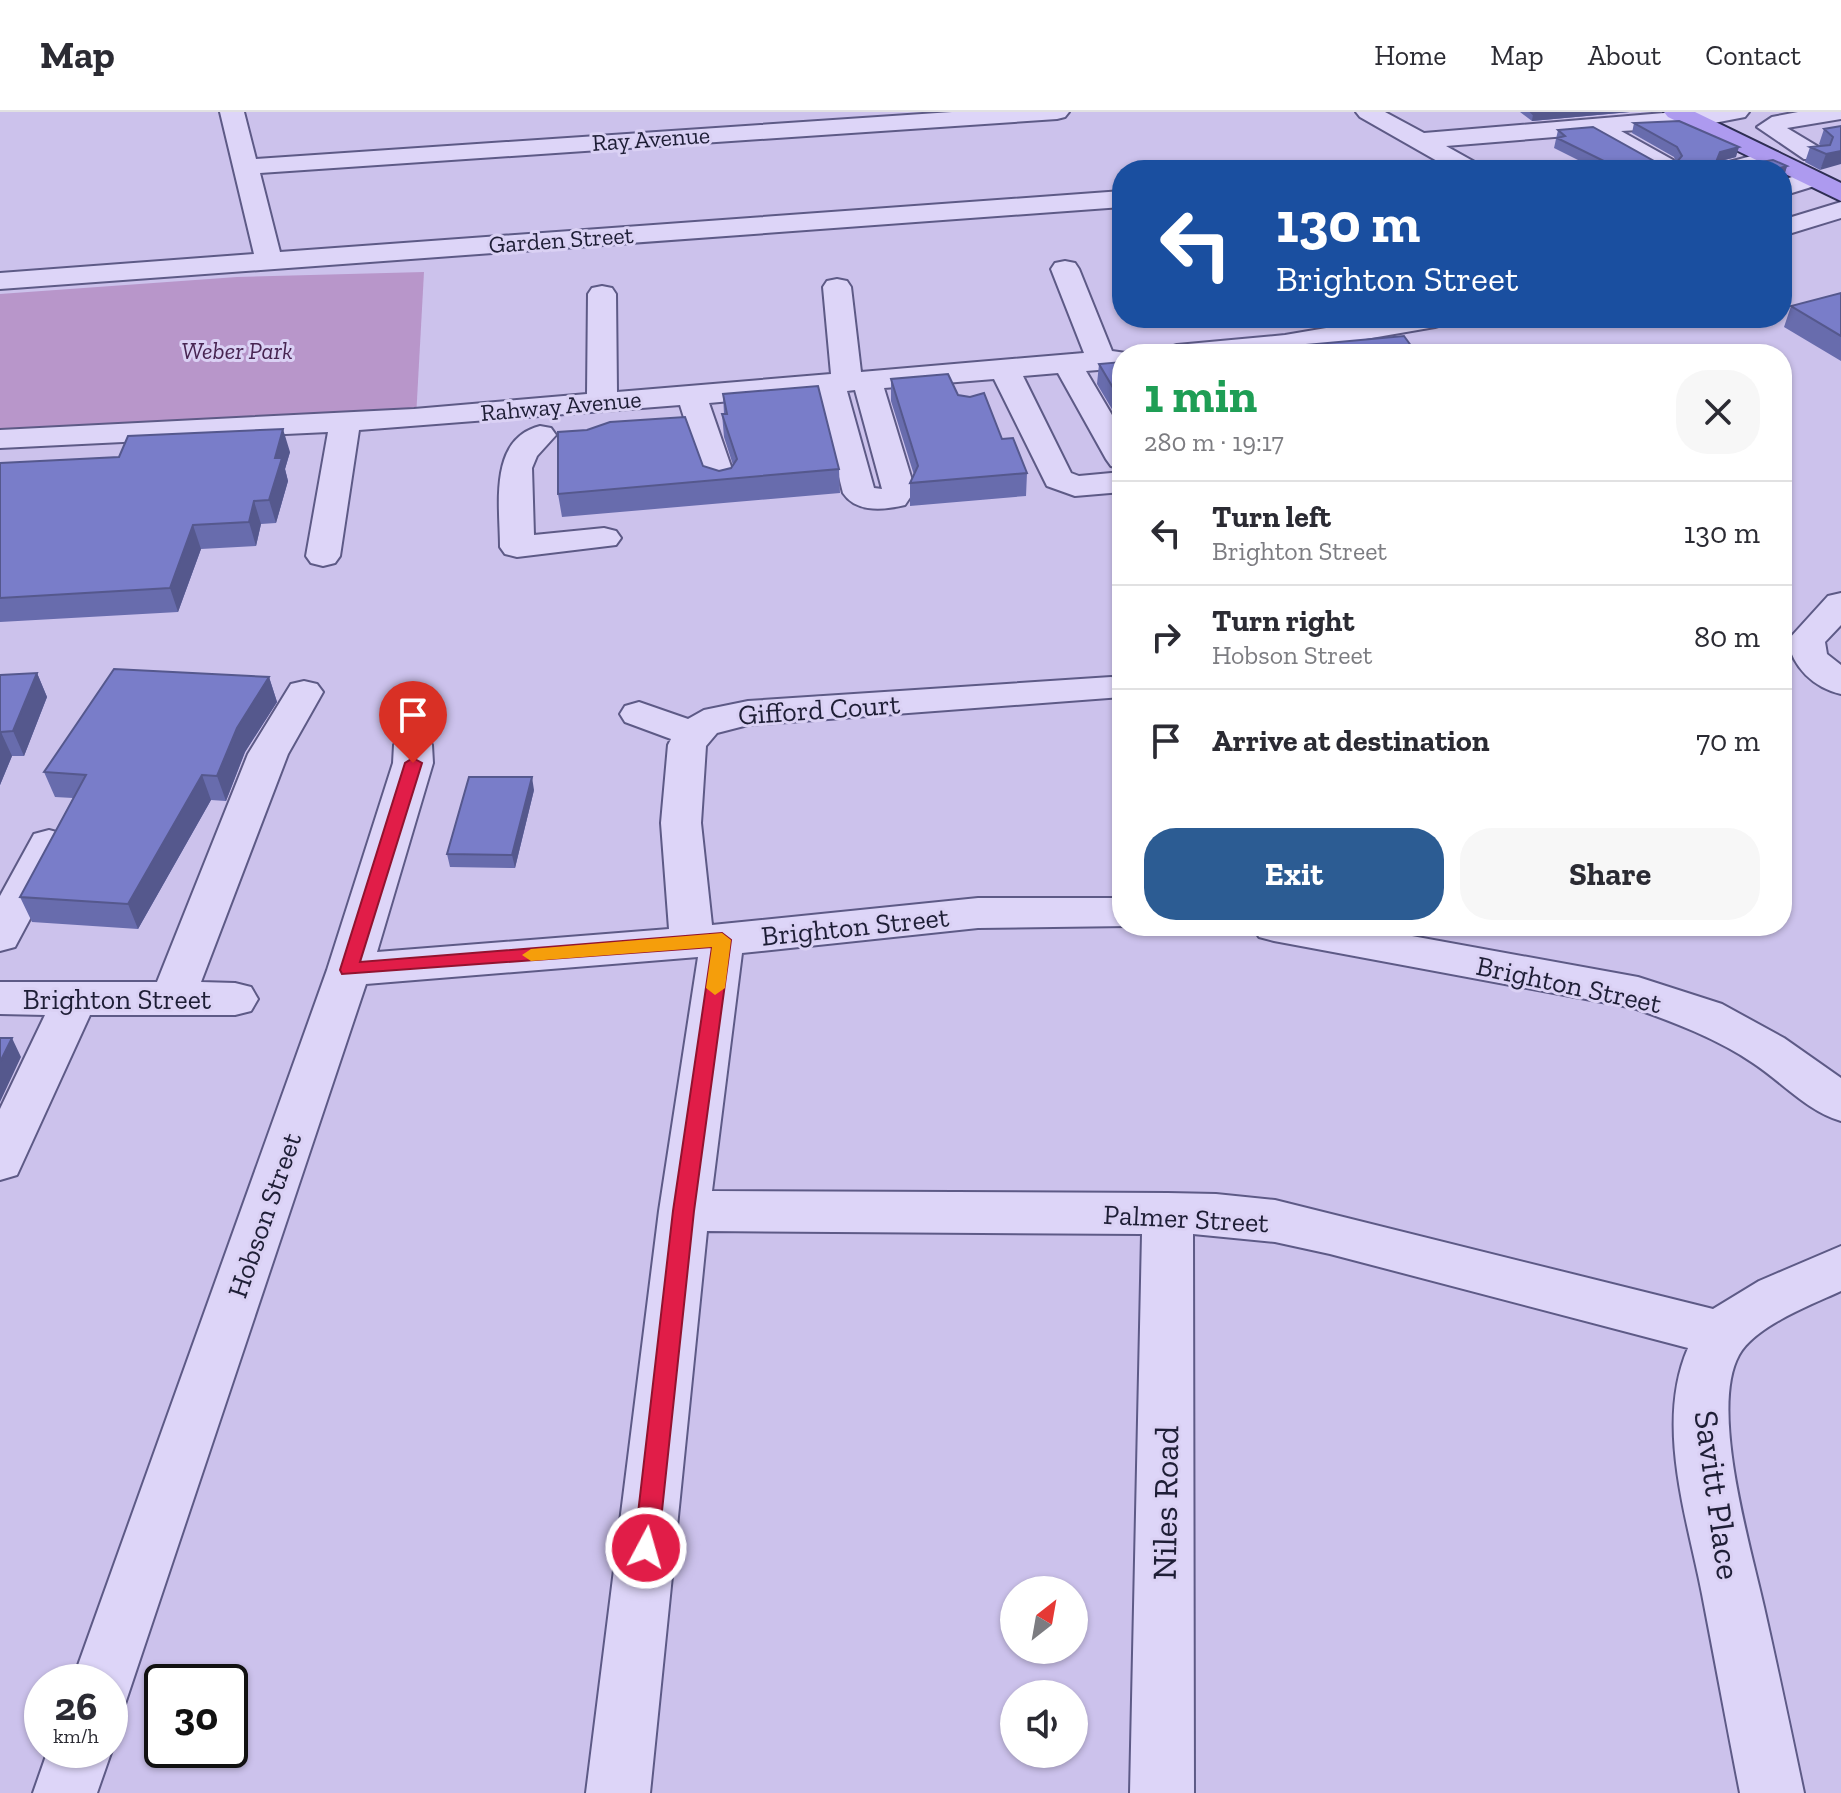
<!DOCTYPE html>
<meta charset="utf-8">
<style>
body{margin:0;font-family:"Zilla Slab",serif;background:#f7f7f7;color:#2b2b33;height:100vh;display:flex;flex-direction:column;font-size:30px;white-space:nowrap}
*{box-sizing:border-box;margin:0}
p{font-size:26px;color:#7c7c81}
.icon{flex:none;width:44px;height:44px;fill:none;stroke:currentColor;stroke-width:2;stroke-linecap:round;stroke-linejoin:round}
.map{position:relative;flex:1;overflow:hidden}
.drawer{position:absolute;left:1112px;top:232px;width:680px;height:592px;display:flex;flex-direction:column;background:#fff;border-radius:32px;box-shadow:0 2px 6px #0004}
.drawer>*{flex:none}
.banner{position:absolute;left:1112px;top:48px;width:680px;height:168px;border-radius:32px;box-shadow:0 2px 6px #0004;background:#1a4fa0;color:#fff;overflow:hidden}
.needle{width:52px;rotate:31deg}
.fabs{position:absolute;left:1000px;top:1464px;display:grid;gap:16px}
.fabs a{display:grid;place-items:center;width:88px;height:88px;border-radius:50%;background:#fff;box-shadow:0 2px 6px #0004;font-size:40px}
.speed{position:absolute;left:24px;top:1552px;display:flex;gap:16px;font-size:40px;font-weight:700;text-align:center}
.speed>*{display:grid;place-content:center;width:104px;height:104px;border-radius:50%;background:#fff;box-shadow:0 2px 6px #0004;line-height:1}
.speed small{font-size:20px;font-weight:400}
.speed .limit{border:4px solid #111;border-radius:12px;background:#fff;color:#111}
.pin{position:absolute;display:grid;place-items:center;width:68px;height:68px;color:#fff;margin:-82px -34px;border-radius:50% 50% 50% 0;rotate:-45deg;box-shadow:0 0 8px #0007}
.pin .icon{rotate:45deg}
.me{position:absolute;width:88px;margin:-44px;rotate:6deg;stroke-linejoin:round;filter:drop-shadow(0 0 6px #0008)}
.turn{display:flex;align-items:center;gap:28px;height:168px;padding:0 32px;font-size:36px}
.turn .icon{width:104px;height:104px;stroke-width:2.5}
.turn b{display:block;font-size:56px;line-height:68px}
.round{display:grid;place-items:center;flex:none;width:84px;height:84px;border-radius:32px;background:#f7f7f7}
.head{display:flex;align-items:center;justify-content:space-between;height:136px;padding:0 32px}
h1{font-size:48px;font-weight:800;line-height:60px;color:#1e9e55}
.primary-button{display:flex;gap:16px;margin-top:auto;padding:16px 32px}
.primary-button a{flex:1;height:92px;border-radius:32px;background:#2c5c93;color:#fff;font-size:32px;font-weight:800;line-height:92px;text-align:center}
.primary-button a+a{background:#f7f7f7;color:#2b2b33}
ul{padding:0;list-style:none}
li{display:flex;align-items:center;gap:24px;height:104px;padding:0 32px;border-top:2px solid #e1e1e2}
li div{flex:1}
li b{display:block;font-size:30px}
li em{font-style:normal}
header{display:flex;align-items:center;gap:48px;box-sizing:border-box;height:112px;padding:0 40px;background:#fff;border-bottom:2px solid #e1e1e2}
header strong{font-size:38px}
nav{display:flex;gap:44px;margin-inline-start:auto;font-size:28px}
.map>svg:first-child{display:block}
.green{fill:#b896ca}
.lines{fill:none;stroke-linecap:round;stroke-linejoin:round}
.minor-casing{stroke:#5d5a86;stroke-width:4}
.major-casing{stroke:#2e2e53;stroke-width:4}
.minor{fill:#ddd5f8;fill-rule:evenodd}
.major{fill:#ad9aef;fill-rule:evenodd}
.wall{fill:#686cad}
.shaded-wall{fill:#55588d}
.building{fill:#797dc9;stroke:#55588d;stroke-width:2}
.route{fill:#e11d48;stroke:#92132f;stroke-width:2}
.slow{fill:#f59e0b}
.labels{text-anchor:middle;stroke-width:6;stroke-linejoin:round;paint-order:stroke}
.far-street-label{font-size:24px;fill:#1e1e36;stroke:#dad1f4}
.far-park-label{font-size:24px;font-style:italic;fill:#482552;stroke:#dad1f4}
.street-label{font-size:28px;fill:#1e1e36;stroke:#dad1f4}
.near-street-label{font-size:34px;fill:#1e1e36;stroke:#dad1f4}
</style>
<header>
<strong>Map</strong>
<nav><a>Home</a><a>Map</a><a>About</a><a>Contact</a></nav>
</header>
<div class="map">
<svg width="1841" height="1681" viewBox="0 0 1841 1681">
<rect width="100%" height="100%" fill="#ccc2ec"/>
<path class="green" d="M424,160L416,306L0,322V182L237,165Z"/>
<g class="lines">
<defs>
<path id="minor" d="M220,0H244L256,47L952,0H1069L1065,5L1057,7L260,61L280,140L1122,79V95L0,177V161L254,142Z
M1356,0H1385L1424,21L1676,0H1749L1745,5L1693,15L1621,19L1673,48L1676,53L1673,58H1655L1591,22L1446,34L1480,53L1483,58H1453L1360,5Z
M1798,0H1841V7L1787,16L1822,37L1825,42L1822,47H1804L1757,15L1772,5Z
M1770,39L1779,41L1782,46C1769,63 1735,58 1715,58L1718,53Z
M1812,59L1821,62L1825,67L1821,72L1782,84V68Z
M1841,90V106L1782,124V108Z
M1065,149L1075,151L1079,157L1112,239L1133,242H1122V256L1086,259L1122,320V357L1111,354L1106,347L1058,261L1023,264L1071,361L1079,364L1122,360V380L1075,384L1047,374L994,267L884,276L915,378L905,393C884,398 856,401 843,381L818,281L709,291L736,369L732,376L720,379L708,376L704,369L680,293L359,318L340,444L335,451L323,454L311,451L306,444L328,320L0,336V318L414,297L587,282L588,182L592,176L602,174L612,176L616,182L617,280L831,262L823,175L827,169L837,167L847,169L851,175L861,260L1084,241L1051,157L1055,151ZM855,278L882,377L874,376L847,279Z
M1385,206H1449L1445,212L1435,215L1285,241L1162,242L1167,236L1177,233L1285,223Z
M540,314L551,316L556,323L537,344L532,356L534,423L604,416L616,419L621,426L616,433L517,445L505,442L500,435C500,394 488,327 540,314Z
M1841,481V513L1825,530L1827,542L1841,553V582C1814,576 1792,555 1788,528L1828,484Z
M1111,565L1122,567V585L748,613L717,621L706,634L701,711L712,813L978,786H1122V814H1129L978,816L742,841L712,1079L1168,1081L1216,1082L1275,1088L1713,1197L1759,1169L1841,1134V1179C1811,1193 1755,1214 1739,1243C1709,1297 1751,1436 1764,1495C1778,1557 1791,1619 1804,1681H1740C1727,1615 1715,1549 1702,1482C1687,1405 1655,1312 1688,1236L1330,1142L1275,1130L1193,1122L1194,1681H1130L1142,1122L707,1119L650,1681H586L659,1099L698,845L366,872L125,1592L110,1598V1570H72L327,858L393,651L394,633L399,624L413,621L427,624L432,633L433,651L377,840L669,817L661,711L668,633L671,627L625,610L620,602L625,594L639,590L688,607L704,598L748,589Z
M304,569L317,572L323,580L288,642L201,870L235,871L251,875L258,887L251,899L235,903H90L17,1063L0,1068V997L45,903L0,902V870H157L248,642L291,572Z
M49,718L64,722L70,732L15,835L0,839V784L34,722Z
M1252,814H1357L1638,865L1722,892L1784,926L1841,966V1009C1807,999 1782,970 1753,951C1716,926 1675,911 1634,896L1274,829L1259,825Z
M110,1634L112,1638L97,1681H33L48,1638H110Z"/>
<path id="major" d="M1664,0H1695L1841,71V89L1668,5Z"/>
</defs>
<use href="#minor" class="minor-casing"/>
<use href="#major" class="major-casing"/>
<use href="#minor" class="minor"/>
<use href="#major" class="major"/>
</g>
<path class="wall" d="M1520,0H1630L1532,9Z
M1634,11L1736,45L1718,50L1787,54L1784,64L1782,58H1598L1554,36L1558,18L1656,50L1676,51L1674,45L1632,21Z
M1841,14L1820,58L1805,50L1810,35L1821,34L1819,32L1824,17Z
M1841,181V249L1784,215L1791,194Z
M1122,250V314L1097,272L1099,252Z
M891,267L958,283L1002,327L1027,361L1026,384L910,394V371L914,363L891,289Z
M723,282L839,357L840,381L562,405L558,382L703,354L719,359L731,356L733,353L724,325L722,302H724Z
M290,340L285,357L288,369L276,411L261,412L256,434L201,437L178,500L0,510V351Z
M37,561L47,585L24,644H12L0,673V563Z
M269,565L277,590L245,640L226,689L211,688L138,817L32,810L20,785L73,686L55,685L44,660Z
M534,678L515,756L450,755L447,742Z"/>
<path class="shaded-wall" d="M1556,0H1630L1532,9L1533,2Z
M1739,35L1736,45L1716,50L1720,40Z
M1841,39V52L1820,58L1826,42Z
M1787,54L1784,64L1782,65V58H1773Z
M283,317L290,340L285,357L288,369L276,411L269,388L275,346Z
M254,389L261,412L256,434L249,410Z
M193,413L201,437L178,500L170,476Z
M37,561L47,585L24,644L13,619Z
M269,565L277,590L245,640L226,689L217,664L237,616Z
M1,620L12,644L0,673V622Z
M202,663L211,688L138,817L128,792Z
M532,665L534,678L515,756L512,743Z
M12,926L21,945L0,990V950Z"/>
<path class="building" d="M1531,0H1556L1533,2Z
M1679,9L1739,35L1720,40L1716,50L1755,51L1773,48L1787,54L1773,58H1622L1557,26L1565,24L1558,18L1593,15L1656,50L1676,51L1682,44L1677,35L1634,11Z
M1841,14V39L1826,42L1810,35L1830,33L1833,25L1824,17Z
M1841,181V224L1791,194Z
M1404,224L1417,242H1206Z
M1122,250V291L1099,252Z
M948,262L958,283L970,285L984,281L1002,327L1013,326L1027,361L910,371L918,354L891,267Z
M818,274L839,357L558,382V320L587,318L610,310L685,305L703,354L719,359L731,356L737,347L722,302H727L723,282Z
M283,317L275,346H282L269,388L254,389L249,410L193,413L170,476L0,486V351L119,345L128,324Z
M114,557L269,565L237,616L217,664L202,663L128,792L20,785L86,663L44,660Z
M37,561L13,619L1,620L0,622V563Z
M469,665H532L512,743L447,742Z
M0,926H12L0,950Z"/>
<path class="route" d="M413,646L422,651L360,850L722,821L731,828L694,1099L658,1436L654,1444L646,1447L637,1444L634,1436L673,1099L712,835L342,862L340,858L405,651Z"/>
<path class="slow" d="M722,821L731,828L725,876L715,883L706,876L712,835L531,849L522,843L531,837Z"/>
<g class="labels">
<g class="far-street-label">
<text transform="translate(651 27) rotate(-4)" y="8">Ray Avenue</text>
<text transform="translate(561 128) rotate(-4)" y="8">Garden Street</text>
<text transform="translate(561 294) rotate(-5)" y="8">Rahway Avenue</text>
</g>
<g class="far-park-label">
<text x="237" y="247">Weber Park</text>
</g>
<g class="street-label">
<text transform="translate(819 597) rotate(-4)" y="10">Gifford Court</text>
<text transform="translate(855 814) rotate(-6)" y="10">Brighton Street</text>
<text transform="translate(1569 872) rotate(12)" y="10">Brighton Street</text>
<text x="117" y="897">Brighton Street</text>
<text transform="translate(264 1103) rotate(-71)" y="10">Hobson Street</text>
<text transform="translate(1186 1106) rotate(3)" y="10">Palmer Street</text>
</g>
<g class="near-street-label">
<text transform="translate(1718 1383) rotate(82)" y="12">Savitt Place</text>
<text transform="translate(1165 1391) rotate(-89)" y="12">Niles Road</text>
</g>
</g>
</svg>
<div class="fabs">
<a><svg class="needle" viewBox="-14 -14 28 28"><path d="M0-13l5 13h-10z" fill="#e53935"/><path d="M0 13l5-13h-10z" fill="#7c7c81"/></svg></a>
<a><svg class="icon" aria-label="sound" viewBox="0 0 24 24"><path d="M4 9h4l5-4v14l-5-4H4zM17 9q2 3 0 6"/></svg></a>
</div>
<div class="speed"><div>26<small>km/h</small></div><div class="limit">30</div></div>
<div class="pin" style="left:413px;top:651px;background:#d93025"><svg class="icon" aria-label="arrive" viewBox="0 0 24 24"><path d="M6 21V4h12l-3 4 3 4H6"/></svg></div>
<svg class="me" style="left:646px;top:1436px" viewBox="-20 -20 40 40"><circle r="17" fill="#e11d48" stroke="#fff" stroke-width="3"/><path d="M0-11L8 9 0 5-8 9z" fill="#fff"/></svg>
<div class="banner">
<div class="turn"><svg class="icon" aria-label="left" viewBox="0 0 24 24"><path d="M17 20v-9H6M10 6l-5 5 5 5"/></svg><div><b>130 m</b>Brighton Street</div></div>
</div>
<section class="drawer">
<div class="head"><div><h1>1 min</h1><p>280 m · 19:17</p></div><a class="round"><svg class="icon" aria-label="close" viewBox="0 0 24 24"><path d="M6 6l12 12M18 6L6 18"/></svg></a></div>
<ul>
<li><svg class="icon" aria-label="left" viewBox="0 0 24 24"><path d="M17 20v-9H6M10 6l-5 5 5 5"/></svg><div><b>Turn left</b><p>Brighton Street</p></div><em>130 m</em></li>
<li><svg class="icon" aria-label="right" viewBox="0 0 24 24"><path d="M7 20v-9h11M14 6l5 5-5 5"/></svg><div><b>Turn right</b><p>Hobson Street</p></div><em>80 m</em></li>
<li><svg class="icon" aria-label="arrive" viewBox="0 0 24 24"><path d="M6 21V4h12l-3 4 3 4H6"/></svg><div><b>Arrive at destination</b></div><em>70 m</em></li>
</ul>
<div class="primary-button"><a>Exit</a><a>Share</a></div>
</section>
</div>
